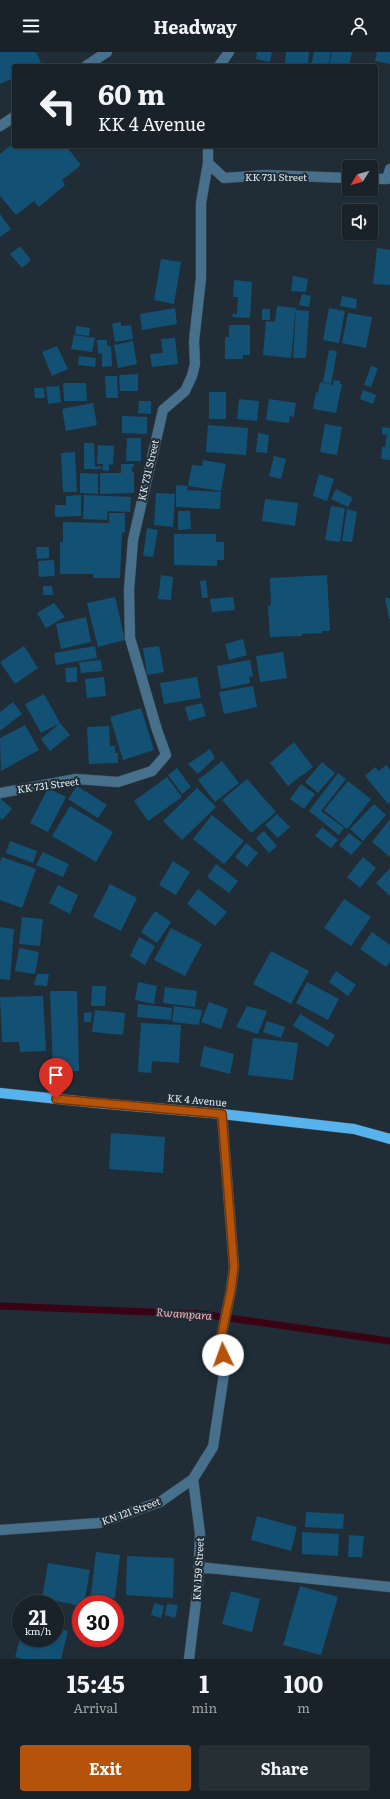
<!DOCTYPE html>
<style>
body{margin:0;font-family:Literata,serif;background:#252f34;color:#f1f3f6;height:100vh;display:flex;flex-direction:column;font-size:15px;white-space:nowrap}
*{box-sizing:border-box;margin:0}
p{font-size:13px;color:#9fa4a8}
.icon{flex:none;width:22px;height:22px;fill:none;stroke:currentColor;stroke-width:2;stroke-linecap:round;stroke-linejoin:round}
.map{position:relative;height:1607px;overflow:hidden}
.panel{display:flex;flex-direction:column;background:#182228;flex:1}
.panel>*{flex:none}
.guide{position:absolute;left:12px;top:12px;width:366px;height:84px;border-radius:4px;box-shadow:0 1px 3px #0004,0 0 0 1px #363f45;background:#182228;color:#f1f3f6;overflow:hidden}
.needle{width:26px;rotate:233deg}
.controls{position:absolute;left:342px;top:108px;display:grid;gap:8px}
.controls a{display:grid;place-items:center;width:36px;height:36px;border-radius:4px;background:#182228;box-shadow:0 1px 3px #0004,0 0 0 1px #363f45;font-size:20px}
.speed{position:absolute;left:12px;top:1543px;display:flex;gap:8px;font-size:20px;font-weight:700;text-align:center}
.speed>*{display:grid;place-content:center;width:52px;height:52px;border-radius:50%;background:#182228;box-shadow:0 1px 3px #0004,0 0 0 1px #363f45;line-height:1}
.speed small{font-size:10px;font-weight:400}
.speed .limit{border:6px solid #d22;background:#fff;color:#111}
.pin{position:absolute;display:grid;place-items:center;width:34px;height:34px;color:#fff;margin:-41px -17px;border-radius:50% 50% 50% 0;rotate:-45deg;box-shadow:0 0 4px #0007}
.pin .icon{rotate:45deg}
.me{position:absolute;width:44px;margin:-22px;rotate:357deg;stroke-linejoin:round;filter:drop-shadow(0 0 3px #0008)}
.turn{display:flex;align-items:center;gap:14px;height:84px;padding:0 20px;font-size:18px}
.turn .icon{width:52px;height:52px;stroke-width:2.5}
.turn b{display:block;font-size:28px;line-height:34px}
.eta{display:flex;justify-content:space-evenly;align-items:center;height:68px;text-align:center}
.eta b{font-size:24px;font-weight:700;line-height:28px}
.button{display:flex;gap:8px;margin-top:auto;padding:8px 20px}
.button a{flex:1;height:46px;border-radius:4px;background:#b45309;color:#fff;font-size:16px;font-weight:700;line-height:46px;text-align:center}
.button a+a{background:#252f34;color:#f1f3f6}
header{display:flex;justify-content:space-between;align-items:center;height:52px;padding:0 20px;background:#182228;font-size:18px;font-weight:700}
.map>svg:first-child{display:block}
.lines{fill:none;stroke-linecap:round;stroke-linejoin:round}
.stream{stroke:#3a0313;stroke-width:7}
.building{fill:#125174}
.minor-casing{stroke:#3f4b54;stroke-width:11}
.major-casing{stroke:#3f4b54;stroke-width:11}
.minor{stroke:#46708c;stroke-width:10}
.major{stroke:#56b3ee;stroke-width:10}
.route-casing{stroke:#753606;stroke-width:10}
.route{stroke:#b45309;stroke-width:7}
.labels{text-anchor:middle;stroke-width:4;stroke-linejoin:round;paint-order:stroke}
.street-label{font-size:10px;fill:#e2eaf0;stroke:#202d36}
.water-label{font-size:11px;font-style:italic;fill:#fdb0bb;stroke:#202d36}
</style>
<header><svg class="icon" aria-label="menu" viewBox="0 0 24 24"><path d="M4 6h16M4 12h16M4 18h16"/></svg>Headway<svg class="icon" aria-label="person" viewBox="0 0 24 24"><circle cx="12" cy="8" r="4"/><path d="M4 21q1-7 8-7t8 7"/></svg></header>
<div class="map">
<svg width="390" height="1607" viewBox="0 0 390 1607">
<rect width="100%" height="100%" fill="#202d36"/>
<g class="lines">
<path class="stream" d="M0,1254L201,1262L390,1289"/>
</g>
<path class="building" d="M0,0H36L42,13L14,14V26L0,32Z
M257,0H272L270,10L256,7Z
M286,0H309L308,14H285Z
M314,0H331L328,14H311Z
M332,0H352L349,14H329Z
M377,0H390V12L375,9Z
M14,91V94H66L81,113L62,128L65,133L39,155L34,149L16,163L0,144V102Z
M0,162L11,177L0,185Z
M20,194L31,208L22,216L10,202Z
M377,196L390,198V233L373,232Z
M161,207L181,210L174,252L154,248Z
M293,224L308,227L306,240L291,239Z
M234,228L252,230L250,266L232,265L233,261L237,262L238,245H233Z
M302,242L311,244L309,255L299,253Z
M342,244L357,247L356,257L340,254Z
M277,254L296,256L291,306L263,303L266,269L275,270Z
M175,256L177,272L142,278L140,262Z
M329,256L345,259L339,291L323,288Z
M262,257H270V268H262Z
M296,258L309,259L306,306H293Z
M348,261L372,265L366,296L342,291Z
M121,270V274L131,273L133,287L115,290L112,272Z
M229,273H250V303H243V307H225V285H229Z
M76,274L90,276L89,284L75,282Z
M74,283L95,286L92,300L71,297Z
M175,286L178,312L152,315L150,302L163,301L161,287Z
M97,288H107V294H111L112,314L102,315V301L98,302Z
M133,289L137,312L118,316L114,293Z
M57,294L68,317L52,324L42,300Z
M329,298L337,299L331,332L323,330Z
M79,304L96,306L95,315L78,313Z
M371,314L378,316L371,335L364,333Z
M138,322V339H120L119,323Z
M105,324H117L118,346H106Z
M334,328L340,329V332H342L336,361L313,357L316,340L318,341L320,330L333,333Z
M63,331H86L87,349H64Z
M59,334L61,350L48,352L46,335Z
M34,336H44L45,346H35Z
M363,338L376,343L373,352L360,347Z
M209,340H226V367H209Z
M239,347L259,349L257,369L237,367Z
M269,347L296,351L294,365L290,364L289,371L266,368Z
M139,349H151V362L138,361Z
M93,351L97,373L66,379L62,357Z
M122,364L147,365V382L122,381Z
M325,372L342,375L337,403L320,400Z
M208,373L248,376L246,403L206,400Z
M382,375L390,376V408L381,407L382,395H385L387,383L382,382Z
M258,381L269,383L267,401L256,400Z
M127,386H141V409H126Z
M84,391H94L95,415L101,414V417H84Z
M98,393L114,394L113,413L109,412V419L102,418L103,412H97Z
M75,400L77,440H63L61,401Z
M274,404L286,407L281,427L269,424Z
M203,408L226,412L221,439L188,434L192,413L202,414Z
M121,412H134V415H132V420H134V441L100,442V421H121Z
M80,421L98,422V442L80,441Z
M319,422L334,427L327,449L313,444Z
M176,433L188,434L187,438L221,440L220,457L176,455Z
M336,437L353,446L348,455L331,447Z
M156,441L175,442L173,475L154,473Z
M81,443V464L55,465V453H66V444Z
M84,443L131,445L130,460L108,459L107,468L83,467Z
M265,447L298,451L295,474L262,469Z
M331,454L345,456L340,490L325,488Z
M347,457L357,460L352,490L342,489Z
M178,459H190L191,477L178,478Z
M109,461H125V480L122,481L120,526H93V522H60V490H63V470L109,471Z
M147,476L158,478L153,505L143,504Z
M174,482H216V490H224V508H217V514L174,513Z
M36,495H49V506L37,507Z
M54,508L55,524L39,525L38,509Z
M161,523L173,525L171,548L158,547Z
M327,523L330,579H322V581L302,582V584L270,585L268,554L271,553L270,526Z
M206,528L208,546H202L200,529Z
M43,534H52L53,543H43Z
M115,545L125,588L98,595L87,551Z
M233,545L235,558L212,560L210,547Z
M385,546H390V567H389Z
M54,551L65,565L46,576L37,561Z
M86,565L91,590L61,597L56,572Z
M243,587L247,603L229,608L225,592Z
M24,594L38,616L15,632L0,610Z
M95,594L97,606L56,613L54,601Z
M159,594L164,620L147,623L143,596Z
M283,600L287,626L260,630L256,604Z
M101,608L102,619L81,621L79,610Z
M250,608L253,624L249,625L250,631L221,637L217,614Z
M77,615V630H66L65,616Z
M104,625L106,644L87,646L85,627Z
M197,625L201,646L164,652L160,631Z
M253,634L257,655L224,662L219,640Z
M44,642L60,671L41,681L25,652Z
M13,650L22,662L0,679V660Z
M202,651L206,664L189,669L185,655Z
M141,656L154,698L123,708L110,665Z
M60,671L70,683L50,699L41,687Z
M25,673L39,698L1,719L0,686Z
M109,674L110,694H115V701H118V711L89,712L87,675Z
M294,690L313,715L288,734L270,711Z
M210,697L215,706L198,722L188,712Z
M222,709L239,731L215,750L198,728Z
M322,710L335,721L318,741L305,730Z
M386,713L390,718V750L388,752L365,724L375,715L379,719Z
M177,716L191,735L182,742L168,723Z
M338,721L346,727L321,759L344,776L339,783L309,759Z
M167,725L182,745L148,769L134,749Z
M247,727L276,760L251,781L222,748Z
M348,729L371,747L347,777L324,758Z
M301,732L315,742L304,757L290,747Z
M77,734L107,753L98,766L68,747Z
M48,736L66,745L48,780L30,771Z
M197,736L216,755L182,788L163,769Z
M0,746L12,757L2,768L0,766Z
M374,752L386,763L363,789L350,777Z
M70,754L113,780L96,810L52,784Z
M277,762L290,775L278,786L265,773Z
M212,763L244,789L224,812L193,787Z
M390,767V805L372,790Z
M322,775L338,788L331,796L315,784Z
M264,779L277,794L269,801L256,786Z
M349,781L362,791L351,803L339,793Z
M10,789L37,799L33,811L6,801Z
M246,791L258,801L247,815L235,805Z
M43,800L69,812L63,825L36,813Z
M2,805L36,817L22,856L0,848V810Z
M363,805L376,816L360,836L347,825Z
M173,809L190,820L176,843L159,833Z
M216,812L238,829L229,841L207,825Z
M390,816V844L376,831Z
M110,832L137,846L121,879L93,865Z
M58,833L78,843L70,862L49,851Z
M198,837L227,860L215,874L187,852Z
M344,847L371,865L351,894L324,876Z
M155,859L171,870L157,891L141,880Z
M22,865L43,867L40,894L19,892Z
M0,875L14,877L10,928L0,927Z
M171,876L202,892L185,924L154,908Z
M372,880L390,893V910L386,915L360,897Z
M139,885L155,894L145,913L130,904Z
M19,896L39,900L35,922L15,919Z
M271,899L309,919L291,952L253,932Z
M336,919L356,933L348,944L329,930Z
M37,922H49L47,934L34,933Z
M138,930L157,934L154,952L135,948Z
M307,930L339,947L328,968L296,951Z
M92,934H106L105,954H91Z
M165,935L197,939L195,955L163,951Z
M50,939H77L79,1019H53Z
M43,944L46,999L20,1000L19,990H2L0,945Z
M209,950L228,957L221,977L201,970Z
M138,952L172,956L171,968L137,965Z
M174,954L202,958L199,973L172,970Z
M247,954L267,959L258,982L236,975Z
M95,958L125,961L123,983L92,980Z
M92,960L91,970H84V961Z
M300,962L335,983L328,995L293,974Z
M267,969L285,975L281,986L263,980Z
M141,971L181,973L179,1011L152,1009L151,1021L138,1020Z
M253,986L298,991L293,1028L248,1023Z
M204,994L234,1002L230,1022L200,1014Z
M111,1081L165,1085L163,1121L109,1117Z
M306,1460L344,1462L343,1477L305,1475Z
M257,1464L297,1475L291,1499L251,1488Z
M302,1480L339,1482L338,1504L302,1502Z
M349,1483L364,1484L362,1505H348Z
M96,1500L120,1503L115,1546L91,1543Z
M127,1504L174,1506L173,1546L126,1543Z
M48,1511L90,1518L84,1552L81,1554L42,1546Z
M300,1534L338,1545L321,1603L283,1593Z
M231,1539L260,1547L252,1580L222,1572Z
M154,1551L164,1554L161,1566L151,1563Z
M167,1552L178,1553L175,1566L165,1563Z
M55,1576L68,1579L61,1607H22L15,1605L20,1586H55Z"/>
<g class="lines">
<defs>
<path id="minor" d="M86,14L107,0
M219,14L229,0
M0,74L14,65
M208,111L224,126L265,123L349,126
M371,127H387L390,117
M0,741L76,727L118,730L152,719L166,703L157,678L130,586L129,538L133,488L163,358L185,339L192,324L195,312L194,289L201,226V151L208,111V94
M0,1478L99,1471L160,1450L193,1427L213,1395L225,1315L220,1291L231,1238L234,1215L222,1062
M199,1515L390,1535
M189,1607L198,1533L200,1482L193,1427"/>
<path id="major" d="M0,1041L97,1051L222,1062L354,1077L390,1087"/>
</defs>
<use href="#minor" class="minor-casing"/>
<use href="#major" class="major-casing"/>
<use href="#minor" class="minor"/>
<use href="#major" class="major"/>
</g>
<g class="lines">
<defs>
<path id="route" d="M56,1047L222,1062L234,1215L231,1238L220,1291L223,1303"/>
</defs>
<use href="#route" class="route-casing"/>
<use href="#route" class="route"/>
</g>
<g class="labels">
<g class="street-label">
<text x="276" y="129">KK 731 Street</text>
<text transform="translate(148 418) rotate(-77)" y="4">KK 731 Street</text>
<text transform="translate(48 733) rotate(-8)" y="4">KK 731 Street</text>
<text transform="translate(197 1048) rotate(5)" y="4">KK 4 Avenue</text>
<text transform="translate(131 1459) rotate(-20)" y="4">KN 121 Street</text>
<text transform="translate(198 1517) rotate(-87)" y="4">KN 159 Street</text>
</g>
<g class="water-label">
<text transform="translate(184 1262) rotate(4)" y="4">Rwampara</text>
</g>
</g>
</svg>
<div class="controls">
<a><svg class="needle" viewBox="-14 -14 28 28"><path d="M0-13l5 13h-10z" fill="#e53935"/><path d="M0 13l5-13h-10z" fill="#9fa4a8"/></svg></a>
<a><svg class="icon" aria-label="sound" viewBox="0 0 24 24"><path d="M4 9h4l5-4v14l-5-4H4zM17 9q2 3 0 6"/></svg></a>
</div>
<div class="speed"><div>21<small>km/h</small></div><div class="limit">30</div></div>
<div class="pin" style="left:56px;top:1047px;background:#d93025"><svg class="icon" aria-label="arrive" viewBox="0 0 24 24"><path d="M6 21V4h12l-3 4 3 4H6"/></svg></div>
<svg class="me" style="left:223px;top:1303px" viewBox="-20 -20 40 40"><circle r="19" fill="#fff"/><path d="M0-13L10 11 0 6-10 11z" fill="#b45309"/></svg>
<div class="guide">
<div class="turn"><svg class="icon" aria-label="left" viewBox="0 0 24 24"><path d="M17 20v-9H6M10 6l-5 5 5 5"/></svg><div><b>60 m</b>KK 4 Avenue</div></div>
</div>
</div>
<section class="panel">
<div class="eta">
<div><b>15:45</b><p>Arrival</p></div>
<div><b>1</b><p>min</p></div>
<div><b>100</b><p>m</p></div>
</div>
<div class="button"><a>Exit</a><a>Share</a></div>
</section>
